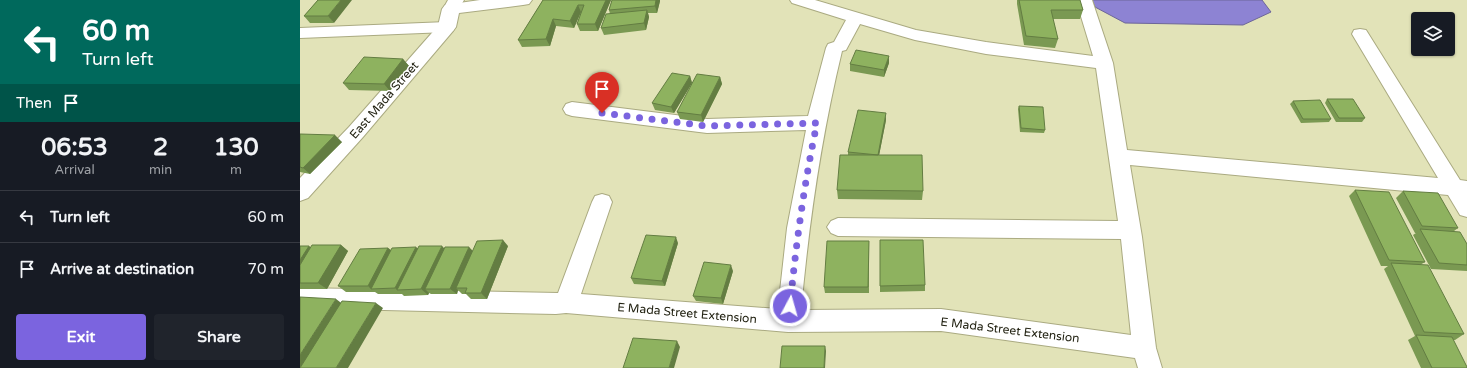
<!DOCTYPE html>
<style>
body{margin:0;font-family:"Varela Round",sans-serif;background:#20242c;color:#f1f3f6;height:100vh;display:flex;flex-direction:column;font-size:15px;white-space:nowrap}
*{box-sizing:border-box;margin:0}
p{font-size:13px;color:#9ea1a6}
.icon{flex:none;width:22px;height:22px;fill:none;stroke:currentColor;stroke-width:2;stroke-linecap:round;stroke-linejoin:round}
.map{position:relative;flex:1;overflow:hidden}
.sheet{display:flex;flex-direction:column;background:#171b24;width:300px}
.sheet>*{flex:none}
.top-card{background:#00695c;color:#fff;overflow:hidden}
.fabs{position:absolute;left:1111px;top:12px;display:grid;gap:8px}
.fabs a{display:grid;place-items:center;width:44px;height:44px;border-radius:4px;background:#171b24;box-shadow:0 1px 3px #0004;font-size:20px}
.pin{position:absolute;display:grid;place-items:center;width:34px;height:34px;color:#fff;margin:-41px -17px;border-radius:50% 50% 50% 0;rotate:-45deg;box-shadow:0 0 4px #0007}
.pin .icon{rotate:45deg}
.me{position:absolute;width:44px;margin:-22px;rotate:6deg;stroke-linejoin:round;filter:drop-shadow(0 0 3px #0008)}
.turn{display:flex;align-items:center;gap:14px;height:84px;padding:0 16px;font-size:18px}
.turn .icon{width:52px;height:52px;stroke-width:2.5}
.turn b{display:block;font-size:28px;line-height:34px}
.then{display:flex;align-items:center;height:38px;padding:0 16px;background:#0003;gap:8px;font-size:15px}
.eta{display:flex;justify-content:space-evenly;align-items:center;height:68px;text-align:center}
.eta b{font-size:24px;font-weight:700;line-height:28px}
.action{display:flex;gap:8px;margin-top:auto;padding:8px 16px}
.action a{flex:1;height:46px;border-radius:4px;background:#7b64df;color:#fff;font-size:16px;font-weight:700;line-height:46px;text-align:center}
.action a+a{background:#20242c;color:#f1f3f6}
ul{padding:0;list-style:none}
li{display:flex;align-items:center;gap:12px;height:52px;padding:0 16px;border-top:1px solid #363941}
li div{flex:1}
li b{display:block;font-size:15px}
li em{font-style:normal}
main{display:flex;flex:1;min-height:0}
.map>svg:first-child{display:block}
.water{fill:#8d83d3;stroke:#6d6699}
.lines{fill:none;stroke-linecap:round;stroke-linejoin:round}
.minor-casing{stroke:#aaaa81;stroke-width:2}
.tertiary-casing{stroke:#aaaa81;stroke-width:2}
.minor{fill:#fff;fill-rule:evenodd}
.tertiary{fill:#fff;fill-rule:evenodd}
.wall{fill:#7a9952}
.shaded-wall{fill:#637d42}
.building{fill:#8eb25f;stroke:#637d42}
.route{stroke:#7b64df;stroke-width:7;stroke-dasharray:0 12.6}
.labels{text-anchor:middle;stroke-width:3;stroke-linejoin:round;paint-order:stroke}
.street-label{font-size:12px;fill:#222212;stroke:#fff}
</style>
<main>
<section class="sheet">
<div class="top-card">
<div class="turn"><svg class="icon" aria-label="left" viewBox="0 0 24 24"><path d="M17 20v-9H6M10 6l-5 5 5 5"/></svg><div><b>60 m</b>Turn left</div></div>
<div class="then">Then<svg class="icon" aria-label="arrive" viewBox="0 0 24 24"><path d="M6 21V4h12l-3 4 3 4H6"/></svg></div>
</div>
<div class="eta">
<div><b>06:53</b><p>Arrival</p></div>
<div><b>2</b><p>min</p></div>
<div><b>130</b><p>m</p></div>
</div>
<ul>
<li><svg class="icon" aria-label="left" viewBox="0 0 24 24"><path d="M17 20v-9H6M10 6l-5 5 5 5"/></svg><div><b>Turn left</b></div><em>60 m</em></li>
<li><svg class="icon" aria-label="arrive" viewBox="0 0 24 24"><path d="M6 21V4h12l-3 4 3 4H6"/></svg><div><b>Arrive at destination</b></div><em>70 m</em></li>
</ul>
<div class="action"><a>Exit</a><a>Share</a></div>
</section>
<div class="map">
<svg width="1167" height="368" viewBox="0 0 1167 368">
<rect width="100%" height="100%" fill="#e2e3b8"/>
<path class="water" d="M792,0H962L971,12L943,25L825,23L795,7Z"/>
<g class="lines">
<defs>
<path id="minor" d="M148,0H164L157,12L151,14L145,12L143,9Z
M490,0H515L616,30L686,42L793,56L776,0H792L813,63L827,150L1138,178L1052,34L1054,30L1060,29L1066,30L1160,180L1167,181V217L1160,215L1148,195L830,165L842,237L856,348L862,368H838L835,358L641,331L488,332L266,313L256,314L0,308V288L258,293L292,202L295,196L302,194L309,196L312,202L281,294L478,309L487,228L506,130L407,133L272,116L266,114L263,109L266,104L272,102L407,119L508,116L526,48L528,44L534,42L546,20L492,3ZM560,24L615,40L686,54L796,68L818,221L538,218L531,221L527,227L531,233L538,236L821,239L831,335L641,309L501,310C509,222 521,138 542,51L546,50Z
M147,22L153,23L155,27L153,31L147,32L0,38V28Z"/>
<path id="tertiary" d="M180,0H232L229,4L223,5L159,13L156,27L153,31L63,137L8,198L0,201V178L49,127L138,26L142,9L145,5Z"/>
</defs>
<use href="#minor" class="minor-casing"/>
<use href="#tertiary" class="tertiary-casing"/>
<use href="#minor" class="minor"/>
<use href="#tertiary" class="tertiary"/>
</g>
<path class="wall" d="M18,0L34,23H10L4,16Z
M243,0H311L298,31H280L277,24L281,12L274,28L256,26L250,46L222,47L218,40Z
M312,0H360V1L357,13H348L349,17L346,30L304,35L301,28L310,14L309,10Z
M717,0H780L783,10L780,19H753L758,39L755,48L724,45L717,4Z
M103,59L109,66L90,91L49,90L43,83Z
M589,63L584,77L550,71V64Z
M390,76L392,83L374,113L355,110L352,103Z
M420,77L422,84L403,122L380,119L377,112Z
M1027,99L1065,118L1062,122H1036L1025,103Z
M993,101L1031,119L1029,122L1001,123L990,104Z
M719,106L745,130L744,133L720,132L718,109Z
M586,120L579,155L623,191L622,200L538,199L537,190L548,155V152Z
M0,134L42,142L10,174L0,172Z
M1055,190L1125,262L1120,265L1164,334L1155,340H1153L1167,368H1121L1108,340L1115,336L1084,269L1088,266H1081L1049,196Z
M1103,191L1158,228L1154,231L1167,244V271L1131,269L1113,235L1116,233H1115L1096,198Z
M580,240L625,285V291L580,292Z
M569,241V293H525L524,287Z
M378,243L365,286L334,284L331,278Z
M41,245L48,251L27,289H0V246L11,247Z
M208,246L187,299H171L166,294H162L158,290L157,294H131L129,293L128,295L104,296L102,294H78L75,292H46L38,286L88,248L91,250L118,248H144L173,251Z
M433,271L423,304L396,301L393,296Z"/>
<path class="shaded-wall" d="M41,0H52L34,23L28,16Z
M306,0H311L298,31L295,24Z
M356,0H360V1L357,13L355,6Z
M278,5L281,12L274,28L270,21Z
M347,10L349,17L346,30L344,23Z
M253,19L256,26L250,46L246,39Z
M589,56V63L584,77V70Z
M103,59L109,66L90,91L84,84Z
M390,76L392,83L374,113L371,107Z
M420,77L422,84L403,122L401,115Z
M586,113V120L578,161V155Z
M35,135L42,142L10,174L3,168Z
M376,237L378,243L365,286L362,281Z
M203,240L208,246L187,299L181,293Z
M41,245L48,251L27,289L18,283Z
M9,246L17,252L0,279V260Z
M142,246L148,252L125,289L129,293L128,295L121,289Z
M116,247L123,253L97,290L95,288Z
M169,247L175,253L156,288L158,290L157,294L150,289Z
M88,248L95,254L71,289L68,286Z
M431,265L433,271L423,304L421,298Z
M36,299L44,305L0,368V355Z
M76,303L83,308L48,368H36Z
M377,341L380,347L374,368H369Z
M525,346L526,351L525,368H524Z"/>
<path class="building" d="M18,0H41L28,16H4Z
M243,0H306L295,24H277L284,5H278L270,21L253,19L246,39L218,40Z
M312,0H356L355,6L309,10Z
M719,0H780L783,10H751L758,39L726,36Z
M347,10L344,23L301,28L306,14Z
M556,50L589,56L584,70L550,64Z
M64,57L103,59L84,84L43,83Z
M372,73L390,76L371,107L352,103Z
M397,74L420,77L401,115L377,112Z
M1027,99H1053L1065,118H1039Z
M1020,100L1031,119H1003L993,101Z
M719,106L743,107L745,130L721,128Z
M558,110L586,113L578,155L548,152Z
M0,134L35,135L3,168L0,167Z
M540,155H622L623,191L537,190Z
M1055,190L1089,192L1125,262L1089,260Z
M1103,191L1138,193L1158,228L1122,226Z
M1120,229L1160,232L1167,244V265L1139,263Z
M346,235L376,237L362,281L331,278Z
M203,240L181,293H165L167,288H156L177,241Z
M580,240H623L625,285L580,286Z
M527,241H569L568,287H524Z
M12,245H41L18,283H0V265Z
M0,246H9L0,260Z
M119,246H142L121,289L97,290Z
M116,247L95,288L71,289L92,248Z
M145,247H169L150,289H125Z
M88,248L68,286H38L60,249Z
M404,262L431,265L421,298L393,296Z
M1091,263L1128,265L1164,334L1124,332Z
M0,297L36,299L0,355Z
M42,301L76,303L36,368H0Z
M1116,335L1152,337L1167,367V368H1132Z
M333,338L377,341L369,368H323Z
M482,346H525L524,368H480Z"/>
<g class="lines">
<path class="route" d="M302,113L407,126L517,123C504,184 496,244 490,306"/>
</g>
<g class="labels">
<g class="street-label">
<text transform="translate(84 100) rotate(-49)" y="4">East Mada Street</text>
<text transform="translate(387 313) rotate(5)" y="4">E Mada Street Extension</text>
<text transform="translate(710 330) rotate(7)" y="4">E Mada Street Extension</text>
</g>
</g>
</svg>
<div class="fabs">
<a><svg class="icon" aria-label="layers" viewBox="0 0 24 24"><path d="M12 4l9 5-9 5-9-5zM3 14l9 5 9-5"/></svg></a>
</div>
<div class="pin" style="left:302px;top:113px;background:#d93025"><svg class="icon" aria-label="arrive" viewBox="0 0 24 24"><path d="M6 21V4h12l-3 4 3 4H6"/></svg></div>
<svg class="me" style="left:490px;top:306px" viewBox="-20 -20 40 40"><circle r="17" fill="#7b64df" stroke="#fff" stroke-width="3"/><path d="M0-11L8 9 0 5-8 9z" fill="#fff"/></svg>
</div>
</main>
